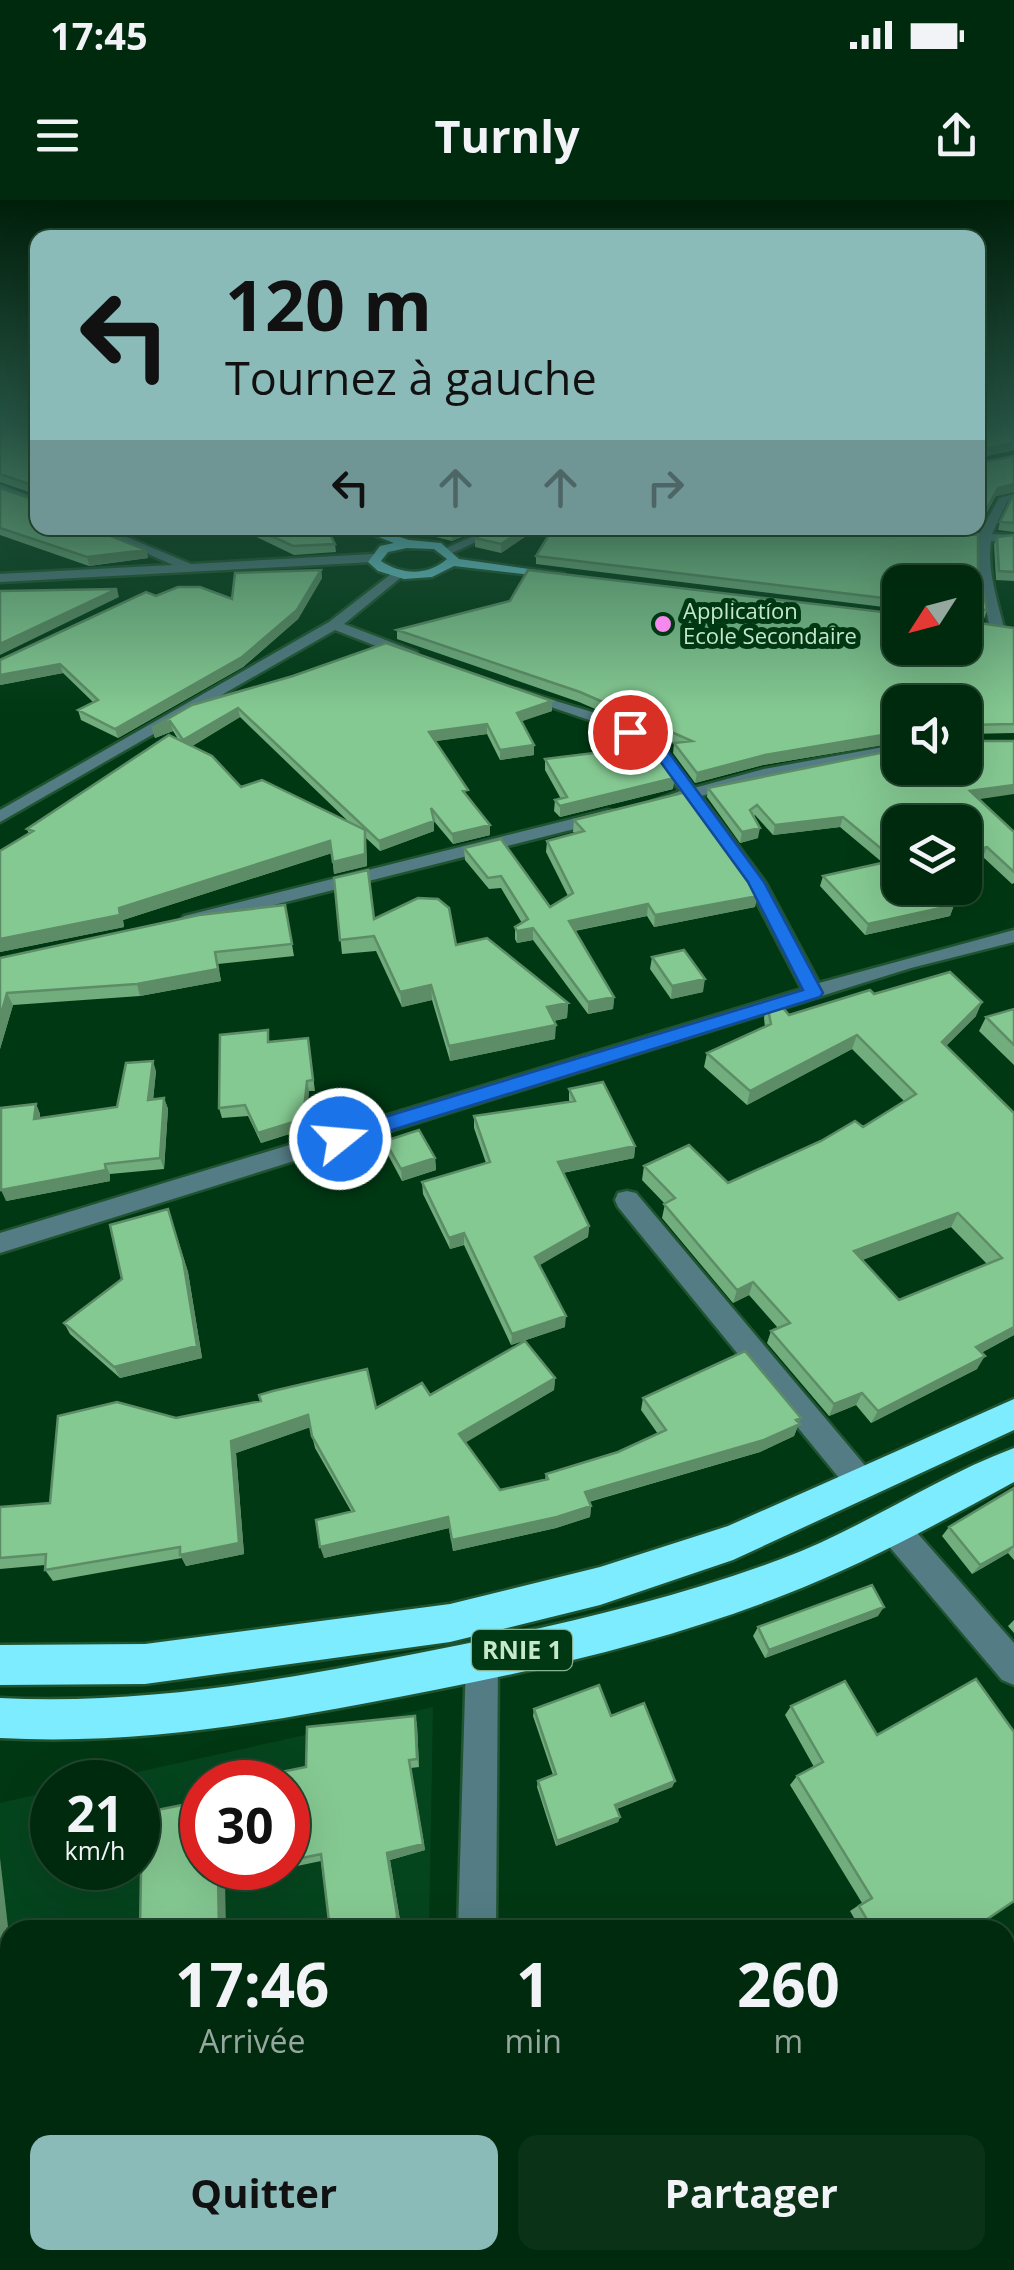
<!DOCTYPE html>
<html lang="fr">
<meta charset="utf-8">
<style>
body{margin:0;font-family:"Open Sans",sans-serif;background:#0a3217;color:#f1f3f6;height:100vh;display:flex;flex-direction:column;font-size:38px;white-space:nowrap}
*{box-sizing:border-box;margin:0}
p{font-size:32px;color:#95a79e}
.icon{flex:none;width:55px;height:55px;fill:none;stroke:currentColor;stroke-width:2;stroke-linecap:round;stroke-linejoin:round}
.map{position:relative;flex:1;overflow:hidden}
.details{position:absolute;left:0px;top:1720px;width:1015px;height:350px;display:flex;flex-direction:column;background:#002a0e;border-radius:30px 30px 0 0;box-shadow:0 10px 40px #0002,0 0 0 2px #22462e}
.details>*{flex:none}
.top-card{position:absolute;left:30px;top:30px;width:955px;height:305px;border-radius:20px;box-shadow:0 10px 40px #0002,0 0 0 2px #22462e;background:#8bbbb9;color:#111;overflow:hidden}
.needle{width:65px;rotate:234deg}
.fabs{position:absolute;left:882px;top:365px;display:grid;gap:20px}
.fabs a{display:grid;place-items:center;width:100px;height:100px;border-radius:20px;background:#002a0e;box-shadow:0 10px 40px #0002,0 0 0 2px #22462e;font-size:50px}
.speed{position:absolute;left:30px;top:1560px;display:flex;gap:20px;font-size:50px;font-weight:700;text-align:center}
.speed>*{display:grid;place-content:center;width:130px;height:130px;border-radius:50%;background:#002a0e;box-shadow:0 10px 40px #0002,0 0 0 2px #22462e;line-height:1}
.speed small{font-size:25px;font-weight:400}
.speed .limit{border:15px solid #d22;background:#fff;color:#111}
.pin{position:absolute;display:grid;place-items:center;width:85px;height:85px;color:#fff;margin:-42px;border:5px solid #fff;border-radius:50%;box-shadow:0 2px 10px #0007}
.me{position:absolute;width:110px;margin:-55px;rotate:73deg;stroke-linejoin:round;filter:drop-shadow(0 0 8px #0008)}
.turn{display:flex;align-items:center;gap:35px;height:210px;padding:0 30px;font-size:45px}
.turn .icon{width:130px;height:130px;stroke-width:2.5}
.turn b{display:block;font-size:70px;line-height:85px}
.lanes{display:flex;align-items:center;height:95px;padding:0 30px;background:#0003;justify-content:center;gap:50px;direction:ltr}
.lanes .off{opacity:.35}
.eta{display:flex;justify-content:space-evenly;align-items:center;height:170px;text-align:center}
.eta b{font-size:60px;font-weight:700;line-height:70px}
.cta{display:flex;gap:20px;margin-top:auto;padding:20px 30px}
.cta a{flex:1;height:115px;border-radius:20px;background:#8bbbb9;color:#111;font-size:40px;font-weight:700;line-height:115px;text-align:center}
.cta a+a{background:#0a3217;color:#f1f3f6}
.status{display:flex;justify-content:space-between;align-items:center;height:70px;padding:0 50px;background:#002a0e;direction:ltr}
.status svg{height:28px;fill:currentColor}
header{display:flex;justify-content:space-between;align-items:center;height:130px;padding:0 30px;background:#002a0e;font-size:45px;font-weight:700}
.map>svg:first-child{display:block}
.built{fill:#05451e;fill-rule:evenodd}
.lines{fill:none;stroke-linecap:round;stroke-linejoin:round}
.minor-casing{stroke:#205430;stroke-width:5}
.major-casing{stroke:#205430;stroke-width:5}
.highway-casing{stroke:#205430;stroke-width:5}
.minor{fill:#537c84;fill-rule:evenodd}
.major{fill:#71ccdb;fill-rule:evenodd}
.highway{fill:#7cecfe;fill-rule:evenodd}
.wall{fill:#72ad7e;fill-rule:evenodd}
.shaded-wall{fill:#5d8d66}
.building{fill:#85c992;stroke:#5d8d66;stroke-width:2.5;fill-rule:evenodd}
.route{fill:#1a73e8;stroke:#114b97;stroke-width:2.5}
.poi-dot{fill:#f589ee;stroke:#003813;stroke-width:4}
.labels{text-anchor:middle;stroke-width:10;stroke-linejoin:round;paint-order:stroke}
.far-poi-label{font-size:22px;fill:#c5e7cb;stroke:#003813;text-anchor:start}
.shield{fill:#003813;stroke:#8ab294;stroke-width:2.5}
.shield-label{font-size:25px;font-weight:bold;fill:#c5e7cb}
</style>
<div class="status"><b>17:45</b><svg viewBox="0 0 49 12"><path d="M0 12V9h3v3zM5 12V6h3v6zM10 12V3h3v9zM15 12V0h3v12zM26 1h20v11H26zM47 4h2v5h-2z"/></svg></div>
<header><svg class="icon" aria-label="menu" viewBox="0 0 24 24"><path d="M4 6h16M4 12h16M4 18h16"/></svg>Turnly<svg class="icon" aria-label="share" viewBox="0 0 24 24"><path d="M12 15V3M7 8l5-5 5 5M5 13v7h14v-7"/></svg></header>
<div class="map">
<svg width="1014" height="2070" viewBox="0 0 1014 2070">
<rect width="100%" height="100%" fill="#003813"/>
<path class="built" d="M433,1507L429,1730H10V2060H424V2070H0V1603L52,1591V1668H138V1582H92ZM202,1582H288V1668H202Z"/>
<g class="lines">
<defs>
<path id="minor" d="M0,284L38,299V306L0,291Z
M1014,294V300L1007,302L992,334L1014,335V343L991,341C987,371 997,399 1004,428L997,432L990,428L979,377V341L938,335L944,331L980,333L999,298Z
M90,328H105L191,364L373,354L379,358L373,362L0,382V374L173,365Z
M491,328H506L452,353L442,350Z
M395,371L405,374L344,424L417,452V458H407L335,430L0,622V610L329,422Z
M516,489L602,515L659,541L694,588L764,569L900,544V554L765,579L701,596L765,682L819,783L1014,730V742L911,768L0,1053V1033L802,789L747,683L686,600L656,608L648,603L680,591L647,547L592,521L516,495Z
M608,610L614,611V619L191,726L181,720L184,716Z
M627,991L636,993L873,1275L878,1285L873,1295L863,1299L853,1295L618,1007L615,1000L618,993Z
M893,1314L904,1318L1014,1443V1485L1002,1480L882,1338L878,1328L882,1318Z
M482,1445L494,1449L498,1461L496,1730H458L466,1461L470,1449Z
M1014,1850V1895L1005,1898V1853Z
M449,2060H493V2070H449Z"/>
<path id="major" d="M356,328H372L409,340L441,343L459,359L564,374L558,378L454,366L432,377L404,379L378,371L368,362L380,346L394,343ZM407,348L434,349L447,359C428,376 402,375 381,361L388,352Z"/>
<path id="highway" d="M1014,1199V1230L733,1360L600,1405L450,1442L145,1484L0,1485V1445L145,1444L450,1404L600,1367L728,1326Z
M1014,1248V1282C939,1323 864,1364 784,1395C651,1447 507,1477 367,1503C246,1526 124,1545 0,1538V1498C140,1505 277,1481 414,1454C537,1430 663,1403 781,1359C862,1329 934,1278 1014,1248Z"/>
</defs>
<use href="#minor" class="minor-casing"/>
<use href="#major" class="major-casing"/>
<use href="#highway" class="highway-casing"/>
<use href="#minor" class="minor"/>
<use href="#major" class="major"/>
<use href="#highway" class="highway"/>
</g>
<path class="wall" d="M0,224H38L37,295L0,282Z
M978,224H1014V250L978,258V263L1014,256V292L996,296L978,329L920,328H978Z
M0,288L146,350L148,358L89,366L0,335Z
M1014,296V332L998,330L1000,322Z
M114,328H172L128,334Z
M238,328H354L331,335L335,344L336,352L294,355Z
M399,328H483L452,341Z
M498,328H538L501,353L475,347V338Z
M1014,335V381L996,380L994,345L997,337Z
M536,356L978,370L976,379L987,410L984,419L965,417L900,382V409L536,364Z
M321,370L322,378L298,419L243,467L118,538L81,520L78,510L93,502L63,473L0,485L156,396L232,399Z
M1014,428V533L967,534L966,541L979,599L1014,632V683L1012,684L983,657L965,622L900,688L954,705L950,716L865,735L820,686L823,676L883,663L840,627L773,635L755,615L753,617L758,638L740,643L707,597L708,588L965,568L900,502V542L763,565L695,583L673,553L674,543L579,502L397,439V430Z
M192,505L552,511L521,521L534,555L500,560L487,534L435,541L490,635L453,644L433,620L434,631L380,651L366,638L367,666L334,674L332,653L123,720L124,727L0,752V651L29,634L27,629L178,539L173,531L155,538L152,528ZM240,517L350,623L241,587L192,546Z
M606,558L674,578L673,589L560,617L554,611L555,600L561,599L545,570V559Z
M574,620L755,707L654,727L647,716L575,731L614,797L613,809L588,814L533,740L517,743L515,739V727L522,723L501,688L489,689L465,660L464,648L550,707L568,696L546,652L547,641L575,633L573,632Z
M334,678L374,719L456,745L568,803L567,818L554,821L555,839L450,861L432,800L402,807L376,751L342,754Z
M285,705L294,756L218,764L221,781L140,796L13,805L0,849V758Z
M652,757L703,792L671,799L650,769Z
M874,794L976,816L946,846L1014,913V1135L981,1153L977,1169L871,1223L856,1205L829,1216L767,1143L771,1131L778,1128L749,1095L733,1103L662,1018L665,1004L642,980L644,966L728,983L863,927L904,901L852,849L747,905L704,867L707,853L765,827L764,818L767,804L789,815ZM951,1027L987,1064L899,1100L862,1060Z
M1014,809V865L979,831L986,817Z
M308,838L315,891H309L305,929L261,943L248,916L222,918L219,908L270,842Z
M156,871L153,900L164,898L168,909L164,969L110,974V981L6,1001L36,904L40,914V918L117,907Z
M569,889L635,946L634,958L563,973L589,1026L588,1037L539,1065L565,1127L511,1145L464,1045L450,1049L423,994L422,982L486,963L474,928V916L569,902Z
M385,941L435,958L436,970L402,981L387,953Z
M168,1009L188,1072L202,1158L120,1178L70,1134L64,1123L122,1079Z
M555,1178L554,1190L465,1242L500,1290L545,1280L546,1274L618,1252L658,1234L641,1210L643,1198L799,1223L794,1236L760,1252L589,1302L591,1306L590,1317L556,1328L453,1351L449,1328L324,1358L351,1311L315,1248L310,1227L236,1253L244,1354L186,1366L182,1358L53,1381L45,1370V1365L0,1369V1307L50,1303L176,1218L376,1208L430,1195Z
M1014,1288V1360L1008,1353L972,1374L942,1336L949,1327Z
M878,1416L765,1458L753,1436L758,1427Z
M1014,1420V1433L1008,1426Z
M791,1506L971,1730H861L850,1711L862,1703L790,1585L797,1576L814,1567L785,1515Z
M534,1509L611,1516L675,1581L672,1587L617,1609L620,1617L618,1622L556,1646L537,1587L538,1581L553,1575L533,1516Z
M415,1516L417,1525L419,1567L411,1568L425,1650L390,1660L400,1720L399,1730H330L321,1661L225,1681L202,1668H288V1582L306,1567Z
M926,2060H1005L1014,2070H916Z"/>
<path class="shaded-wall" d="M1014,242L1013,249L978,258L979,251Z
M1014,284V292L996,296L978,329L980,321L998,288Z
M127,328H172L128,334Z
M327,328H354L328,336Z
M464,328H483L452,341V333Z
M526,328H538L501,353V344Z
M146,350L148,358L89,366L87,357Z
M321,370L322,378L298,419L243,467L118,538L115,529Z
M117,389L119,397L0,455V444Z
M60,464L63,473L0,485V475Z
M552,501V511L517,523V513Z
M238,508L240,517L186,550L183,540Z
M170,521L173,531L155,538L152,528Z
M487,524V534L430,542L429,532Z
M900,532V542L763,565L695,583L697,573L765,555Z
M534,545V555L500,560V550Z
M674,578L673,589L560,617V606Z
M1014,585V594L967,601L970,591Z
M843,617L840,627L773,635L775,625Z
M434,621V631L380,651L379,641Z
M490,625V635L453,644L452,634Z
M760,628L758,638L740,643L742,632Z
M365,630L367,666L334,674L333,662Z
M330,641L332,653L123,720L124,727L0,752V739L119,708Z
M987,647L983,657L965,662V652Z
M758,696L755,707L654,727L655,715Z
M648,704L647,716L568,732L569,721Z
M954,705L950,716L865,735L868,724Z
M533,728V740L517,743V731Z
M215,752L221,781L140,796L137,784Z
M705,779L703,792L671,799L672,786Z
M431,785L432,800L402,807L400,792Z
M7,793L13,805L0,849V818Z
M614,797L613,809L588,814V802Z
M982,802L976,816L936,856L942,842Z
M568,803L567,818L547,822V807Z
M556,825L555,839L450,861L449,846Z
M857,835L852,849L747,905L750,891Z
M153,861L156,871L152,910L148,900Z
M307,881L309,891L305,929L261,943L258,933Z
M164,898L168,909L164,969L160,958Z
M36,904L40,914L39,930L34,919Z
M635,946L634,958L557,974L558,962Z
M435,958L436,970L402,981L401,969Z
M105,964L110,974V981L6,1001L1,990Z
M168,1009L188,1072L202,1158L120,1178L114,1167Z
M958,1013L951,1027L849,1065L854,1051Z
M589,1026L588,1037L535,1068V1057Z
M464,1033V1045L450,1049L449,1038Z
M753,1082L749,1095L733,1103L737,1090Z
M566,1116L565,1127L511,1145L512,1134Z
M1014,1127V1135L968,1160L976,1147Z
M985,1156L977,1169L871,1223L878,1211Z
M555,1178L554,1190L460,1246L459,1234Z
M862,1193L856,1205L829,1216L834,1204Z
M308,1215L311,1227L236,1253L244,1354L186,1366L180,1355L231,1241Z
M801,1218L794,1236L760,1252L584,1303L585,1292Z
M591,1306L590,1317L556,1328L453,1351L452,1340Z
M448,1317L449,1328L324,1358L320,1347Z
M1014,1346L1008,1353L972,1374L980,1365Z
M884,1407L878,1416L765,1458L769,1450Z
M415,1516L417,1525L419,1567L417,1559Z
M409,1560L425,1650L390,1660L400,1720L399,1730H396L387,1653Z
M675,1581L672,1587L613,1610L615,1605Z
M620,1617L618,1622L556,1646L557,1641Z
M0,1658L10,1744V1833L0,1744Z
M218,1675L225,1681L226,1730H219Z
M31,2060H42L44,2070H32Z"/>
<path class="building" d="M0,224H38V297L37,287L0,274Z
M978,224H1014V242L979,251L978,263L1014,256V284L998,288L980,321H978Z
M0,288L38,301V328H97L100,329L96,330L146,350L87,357L0,328Z
M1014,296V323L1000,322L1012,297Z
M254,328H327L335,344L293,346Z
M431,328H464L452,333Z
M498,328H526L501,344L475,338Z
M553,328H894L978,335V370H966L982,386L987,410L965,408V421V382H900V400L536,356Z
M1014,335V372L999,371L997,337Z
M321,370L297,410L242,457L115,529L78,510L98,500L60,464L0,475V460L146,392L156,396L178,387H200L232,399L235,373Z
M528,370L900,414V448H965V421L1014,428V524L968,525L966,541H1014V585L970,591L1014,632V672L987,647L965,652V622H900V688H935L954,705L868,724L823,676L895,660L843,617L775,625L757,605L750,610L760,628L742,632L708,588L900,549V568H965V502H900V532L765,555L697,573L674,543L692,541L580,492L397,430L510,401Z
M117,389L0,444V391Z
M386,443L552,501L517,513L534,545L500,550L487,524L429,532L468,590L463,591L490,625L452,634L431,608L434,621L379,641L238,508L183,540L170,521L152,528L192,505L293,476Z
M169,535L212,556L241,587L262,580L365,630V654L333,662L330,641L119,708L120,715L0,739V651L33,631L27,629Z
M602,552L606,558L658,555L674,578L560,606L555,600L567,597L545,559Z
M686,592L758,696L655,715L648,704L569,721L614,797L588,802L533,728L517,731L515,727L528,719L501,676L488,678L464,648L501,639L550,707L573,693L547,641L584,631L574,620Z
M368,670L374,719L418,698L438,699L449,708L456,745L487,738L568,803L547,807L556,825L449,846L431,785L400,792L374,736L340,740L334,678Z
M285,705L292,744L215,752L218,769L137,784L7,793L0,818V758L199,715Z
M684,750L705,779L672,786L652,757Z
M950,772L982,802L942,842L1014,913V1127L976,1147L985,1156L878,1211L862,1193L834,1204L771,1131L790,1123L753,1082L737,1090L664,1004L675,998L644,966L689,945L728,983L821,941L855,921L863,927L916,894L857,835L750,891L707,853L771,824L767,804L777,801L789,815L870,790L874,794ZM958,1013L1002,1058L899,1100L854,1051Z
M1014,809V845L986,817Z
M268,830V842L308,838L313,880L307,881L303,919L258,933L245,905L219,908L220,835Z
M153,861L148,900L164,898L160,958L105,964L106,970L1,990V908L36,904L34,919L117,907L126,863Z
M603,882L635,946L558,962L589,1026L535,1057L566,1116L512,1134L464,1033L449,1038L422,982L490,962L474,916L575,901L569,889Z
M419,930L435,958L401,969L385,941Z
M168,1009L183,1060L197,1146L114,1167L64,1123L122,1079L110,1025Z
M525,1141L555,1178L459,1234L500,1290L548,1279L546,1274L618,1252L666,1230L643,1198L745,1151L801,1218L796,1220L800,1224L764,1240L585,1292L591,1306L557,1317L452,1340L448,1317L320,1347L316,1320L354,1311L312,1236L308,1215L231,1241L239,1343L180,1355V1347L45,1370L46,1354L0,1358V1307L50,1303L58,1216L117,1202L176,1218L261,1201L259,1195L273,1191L367,1169L376,1208L422,1183L430,1195Z
M1014,1288V1346L980,1365L949,1327Z
M872,1385L884,1407L769,1450L758,1427Z
M976,1479L1014,1532V1701L971,1730H873L859,1706L872,1698L797,1576L823,1562L791,1506L845,1481L877,1535Z
M599,1485L611,1516L644,1503L675,1581L615,1605L620,1617L557,1641L538,1581L556,1574L534,1509Z
M415,1516L417,1559L409,1560L423,1644L387,1653L397,1715L396,1730H330L321,1654L288,1661V1582H241V1580L306,1567L307,1527Z
M202,1601V1668H254L218,1675L219,1730H140L142,1613Z
M0,1744L10,1833V2060H31L32,2070H0Z
M1005,2039L1014,2053V2070H930L941,2060H1005Z
M308,2060H386V2070H307Z
M505,2060H572L549,2070H507Z
M596,2060H660L665,2070H600Z"/>
<linearGradient id="sky" x2="0" y2="1"><stop stop-color="#001f0a"/><stop offset="0.44" stop-color="#265344"/><stop offset="1" stop-color="#265344" stop-opacity="0"/></linearGradient>
<rect width="1014" height="513" fill="url(#sky)"/>
<path class="route" d="M625,528C643,527 659,542 670,554L764,682L823,793L820,797L347,944H332V933L803,790L748,682L660,561L648,547L625,535Z"/>
<circle class="poi-dot" cx="663" cy="424" r="10"/>
<g class="labels">
<g class="far-poi-label">
<text x="683" y="419">Applicatíon<tspan x="683" dy="25">Ecole Secondaire</tspan></text>
</g>
<rect class="shield" x="472" y="1430" width="100" height="40" rx="8"/>
<g class="shield-label">
<text x="522" y="1459">RNIE 1</text>
</g>
</g>
</svg>
<div class="fabs">
<a><svg class="needle" viewBox="-14 -14 28 28"><path d="M0-13l5 13h-10z" fill="#e53935"/><path d="M0 13l5-13h-10z" fill="#95a79e"/></svg></a>
<a><svg class="icon" aria-label="sound" viewBox="0 0 24 24"><path d="M4 9h4l5-4v14l-5-4H4zM17 9q2 3 0 6"/></svg></a>
<a><svg class="icon" aria-label="layers" viewBox="0 0 24 24"><path d="M12 4l9 5-9 5-9-5zM3 14l9 5 9-5"/></svg></a>
</div>
<div class="speed"><div>21<small>km/h</small></div><div class="limit">30</div></div>
<div class="pin" style="left:630px;top:532px;background:#d93025"><svg class="icon" aria-label="arrive" viewBox="0 0 24 24"><path d="M6 21V4h12l-3 4 3 4H6"/></svg></div>
<svg class="me" style="left:340px;top:939px" viewBox="-20 -20 40 40"><circle r="17" fill="#1a73e8" stroke="#fff" stroke-width="3"/><path d="M0-11L8 9 0 5-8 9z" fill="#fff"/></svg>
<div class="top-card">
<div class="turn"><svg class="icon" aria-label="left" viewBox="0 0 24 24"><path d="M17 20v-9H6M10 6l-5 5 5 5"/></svg><div><b>120 m</b>Tournez à gauche</div></div>
<div class="lanes"><svg class="icon" aria-label="left" viewBox="0 0 24 24"><path d="M17 20v-9H6M10 6l-5 5 5 5"/></svg><svg class="icon off" aria-label="ahead" viewBox="0 0 24 24"><path d="M12 20V5M6 11l6-6 6 6"/></svg><svg class="icon off" aria-label="ahead" viewBox="0 0 24 24"><path d="M12 20V5M6 11l6-6 6 6"/></svg><svg class="icon off" aria-label="right" viewBox="0 0 24 24"><path d="M7 20v-9h11M14 6l5 5-5 5"/></svg></div>
</div>
<section class="details">
<div class="eta">
<div><b>17:46</b><p>Arrivée</p></div>
<div><b>1</b><p>min</p></div>
<div><b>260</b><p>m</p></div>
</div>
<div class="cta"><a>Quitter</a><a>Partager</a></div>
</section>
</div>
